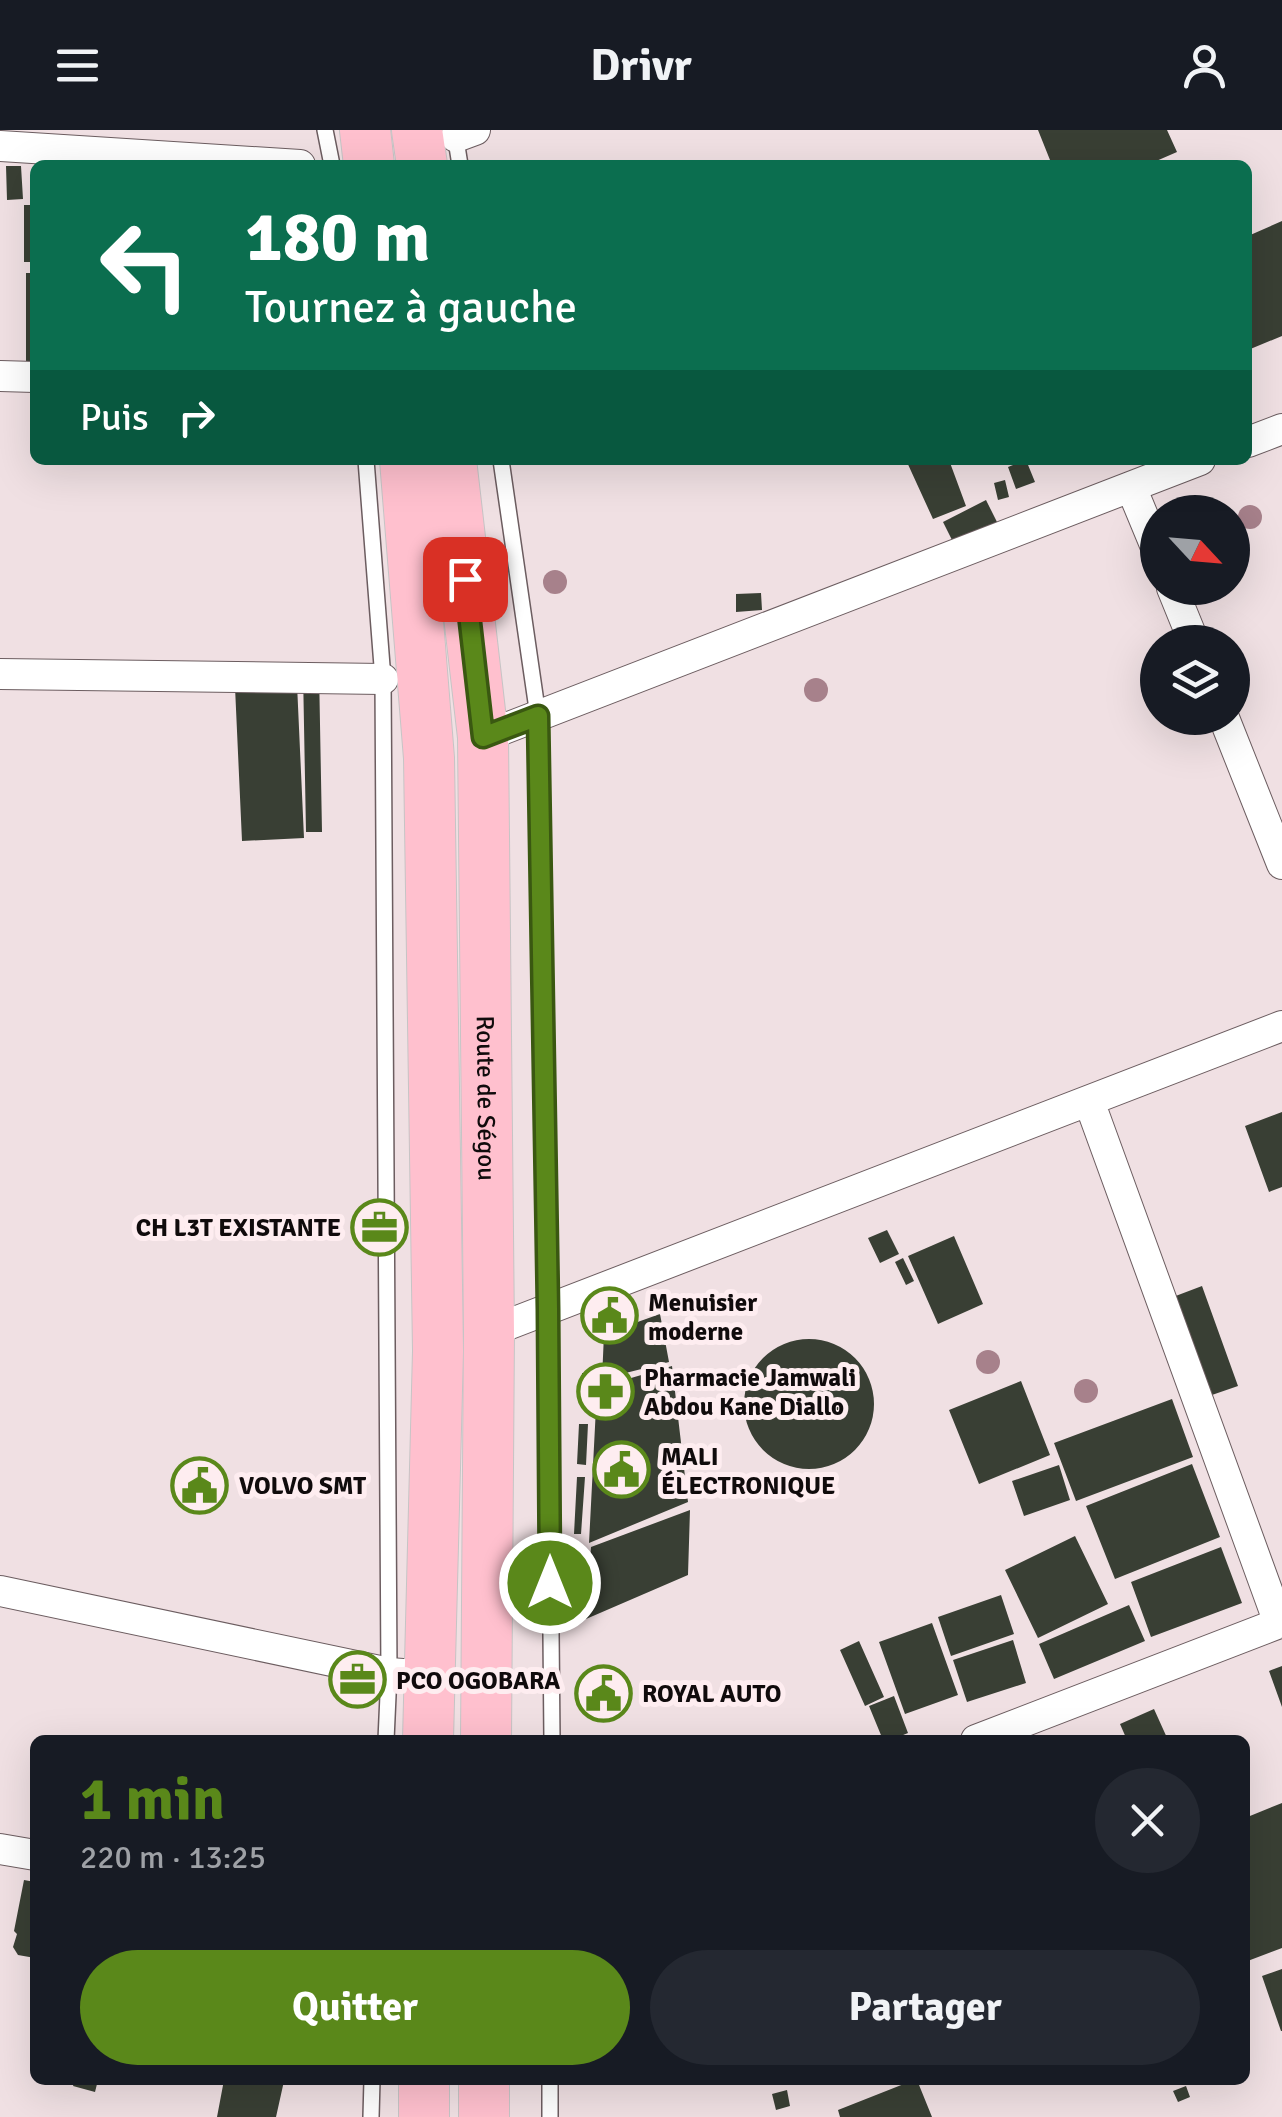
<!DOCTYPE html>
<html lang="fr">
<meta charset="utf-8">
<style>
body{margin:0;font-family:Signika,sans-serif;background:#242831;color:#f1f3f6;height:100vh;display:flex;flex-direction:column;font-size:38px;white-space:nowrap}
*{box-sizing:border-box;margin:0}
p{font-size:32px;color:#9ea1a6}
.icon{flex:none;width:55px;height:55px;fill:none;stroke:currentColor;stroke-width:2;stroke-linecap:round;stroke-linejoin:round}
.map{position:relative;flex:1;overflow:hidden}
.side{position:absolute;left:30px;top:1605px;width:1220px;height:350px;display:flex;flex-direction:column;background:#171b24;border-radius:15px;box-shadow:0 10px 40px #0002}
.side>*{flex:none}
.guide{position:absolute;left:30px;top:30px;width:1222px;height:305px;border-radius:15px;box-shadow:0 10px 40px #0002;background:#0b6e4f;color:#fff;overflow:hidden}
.needle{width:65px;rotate:116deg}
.tools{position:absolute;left:1140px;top:365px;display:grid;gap:20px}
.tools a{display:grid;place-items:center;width:110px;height:110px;border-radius:50%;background:#171b24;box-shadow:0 10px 40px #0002;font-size:50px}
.pin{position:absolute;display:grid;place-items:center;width:85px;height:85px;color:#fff;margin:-42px;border-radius:20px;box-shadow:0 5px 15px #0006}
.me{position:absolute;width:110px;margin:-55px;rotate:0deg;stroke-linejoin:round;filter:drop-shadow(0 0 8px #0008)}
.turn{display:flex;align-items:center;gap:35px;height:210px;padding:0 50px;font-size:45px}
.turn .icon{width:130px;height:130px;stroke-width:2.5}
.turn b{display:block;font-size:70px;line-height:85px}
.then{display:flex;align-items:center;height:95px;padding:0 50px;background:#0003;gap:20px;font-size:38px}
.round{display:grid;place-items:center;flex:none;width:105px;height:105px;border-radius:52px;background:#242831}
.head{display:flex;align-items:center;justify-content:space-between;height:170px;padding:0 50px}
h1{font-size:60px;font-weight:700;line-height:75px;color:#5a881a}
.cta{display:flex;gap:20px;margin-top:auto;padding:20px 50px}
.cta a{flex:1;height:115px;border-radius:60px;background:#5a881a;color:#fff;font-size:40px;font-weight:700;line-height:115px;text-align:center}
.cta a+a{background:#242831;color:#f1f3f6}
header{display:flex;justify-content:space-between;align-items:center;height:130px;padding:0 50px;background:#171b24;font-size:45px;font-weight:700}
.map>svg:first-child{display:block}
.building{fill:#393f34}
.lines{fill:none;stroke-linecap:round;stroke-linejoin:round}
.service-casing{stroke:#6c5d60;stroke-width:18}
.minor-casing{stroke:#6c5d60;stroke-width:32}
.trunk-casing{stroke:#c6c4c5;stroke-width:52}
.service{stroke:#fff;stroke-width:15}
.minor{stroke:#fff;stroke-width:30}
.trunk{stroke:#ffc0ce;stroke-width:50}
.tree{fill:#a7818b}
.route-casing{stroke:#3a5811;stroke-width:25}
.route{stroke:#5a881a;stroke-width:18}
.labels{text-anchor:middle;stroke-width:10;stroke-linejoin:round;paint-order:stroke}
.street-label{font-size:25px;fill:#100b0c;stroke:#feedf0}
.poi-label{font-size:25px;font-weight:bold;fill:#100b0c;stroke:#feedf0;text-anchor:start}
</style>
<header><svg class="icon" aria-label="menu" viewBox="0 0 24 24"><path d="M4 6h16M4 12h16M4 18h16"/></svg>Drivr<svg class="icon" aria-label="person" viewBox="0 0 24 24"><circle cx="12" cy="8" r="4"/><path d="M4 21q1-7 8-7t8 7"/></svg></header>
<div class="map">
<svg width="1282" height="1987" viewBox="0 0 1282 1987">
<rect width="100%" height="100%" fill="#f0e0e3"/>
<path class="building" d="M1038,0H1167L1177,22L1147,35H1052Z
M6,36H21L23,69L7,70Z
M24,75H35V132H24Z
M1282,91V206L1248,220V106Z
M26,143H35V233H26Z
M906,330H949L966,376L933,389Z
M1026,330L1035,352L1016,359L1008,337Z
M1005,350L1009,367L998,370L994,353Z
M986,370L998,394L955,416L943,392Z
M761,463L762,480L736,482V464Z
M319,540L322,702H306L303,541Z
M297,554L304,708L242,711L235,557Z
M1282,982V1057L1269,1062L1245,996Z
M887,1100L899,1124L880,1133L868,1108Z
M954,1106L983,1174L938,1194L908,1126Z
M903,1128L914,1151L906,1155L895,1132Z
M1202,1156L1238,1256L1209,1266L1173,1167Z
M660,1184L669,1232L602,1249L604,1204Z
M744 1274a65 65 0 1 1 130 0a65 65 0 1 1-130 0Z
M672,1236L688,1372L589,1413L597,1258Z
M582,1243L589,1244V1279H582Z
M1021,1251L1050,1325L979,1354L949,1280Z
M1172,1269L1193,1327L1076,1371L1054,1313Z
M579,1294H588L586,1335L577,1334Z
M1192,1334L1220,1407L1115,1449L1086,1376Z
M1059,1335L1070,1370L1024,1386L1012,1351Z
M577,1347H585L581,1404H574Z
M690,1380L688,1445L586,1489L591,1417Z
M1075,1406L1108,1474L1038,1508L1005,1440Z
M1221,1417L1242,1473L1151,1507L1131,1452Z
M1001,1465L1014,1504L951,1526L938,1487Z
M1129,1475L1145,1511L1054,1549L1039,1514Z
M932,1493L958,1565L905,1584L879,1512Z
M1013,1510L1026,1553L967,1572L953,1530Z
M859,1511L884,1567L865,1576L840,1520Z
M1282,1536V1577L1269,1541Z
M894,1566L908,1603L891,1610H883L869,1576Z
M1154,1579L1168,1610H1127L1120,1594Z
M1282,1673V1818L1245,1832V1688Z
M24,1750L35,1752V1828L18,1825L13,1817L17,1804L14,1801Z
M1282,1839V1901H1281L1262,1846Z
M75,1950H98L95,1962L73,1956Z
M224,1950L284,1951L276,1987H217Z
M914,1950H917L932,1987H840L838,1980Z
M1186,1956L1190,1967L1178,1972L1173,1961Z
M787,1960L790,1976L776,1980L772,1964Z"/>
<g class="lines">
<defs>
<path id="service" d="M325,0L332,35
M455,4L460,35
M366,330L383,549L389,1543L386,1610
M501,330L538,586L548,1179L552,1610
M371,1987L372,1950
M550,1987V1950"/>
<path id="minor" d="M456,7L475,0
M0,16L300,35
M0,246L35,247
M1248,312L1282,299
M1131,357L1158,422
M1172,458L1194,512
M0,544L383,549
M1224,588L1282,734
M483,607L1200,330
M1089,971L1279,1493
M489,1202L1282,896
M0,1461L389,1543L430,1546
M976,1610L1282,1492
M0,1719L35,1725"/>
<g id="trunk">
<path d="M365,0L369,35"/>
<path d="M417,0L422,35"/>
<path d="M405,330L429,628L438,1221L428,1610"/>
<path id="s1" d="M451,330L483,607L489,1202L486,1610"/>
<path d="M424,1987V1950"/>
<path d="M484,1987V1950"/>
</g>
</defs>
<use href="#service" class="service-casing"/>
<use href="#minor" class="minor-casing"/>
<use href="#trunk" class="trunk-casing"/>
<use href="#service" class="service"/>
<use href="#minor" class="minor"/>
<use href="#trunk" class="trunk"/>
</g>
<g class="tree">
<circle cx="1250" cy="387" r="12"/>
<circle cx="555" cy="452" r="12"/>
<circle cx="816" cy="560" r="12"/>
<circle cx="988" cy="1232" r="12"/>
<circle cx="1086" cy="1261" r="12"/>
</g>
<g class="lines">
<defs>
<path id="route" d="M465,449L483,607L538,586L548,1179L550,1453"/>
</defs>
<use href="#route" class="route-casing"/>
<use href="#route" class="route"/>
</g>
<defs>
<symbol id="office-ring" viewBox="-11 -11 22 22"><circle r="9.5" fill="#feedf0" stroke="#5a881a" stroke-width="1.5"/><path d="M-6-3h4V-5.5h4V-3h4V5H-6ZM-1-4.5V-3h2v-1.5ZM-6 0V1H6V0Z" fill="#5a881a"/></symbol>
<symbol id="civic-ring" viewBox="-11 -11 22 22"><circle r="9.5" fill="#feedf0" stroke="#5a881a" stroke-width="1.5"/><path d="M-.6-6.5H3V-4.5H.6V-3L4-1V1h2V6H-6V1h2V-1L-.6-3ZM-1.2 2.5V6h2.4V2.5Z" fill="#5a881a"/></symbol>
<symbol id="pharmacy-ring" viewBox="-11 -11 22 22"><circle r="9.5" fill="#feedf0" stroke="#5a881a" stroke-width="1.5"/><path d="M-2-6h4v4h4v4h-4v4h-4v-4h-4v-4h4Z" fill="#5a881a"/></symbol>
</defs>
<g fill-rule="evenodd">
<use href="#office-ring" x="348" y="1066" width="63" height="63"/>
<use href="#civic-ring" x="578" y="1154" width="63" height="63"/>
<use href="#pharmacy-ring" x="574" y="1230" width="63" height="63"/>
<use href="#civic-ring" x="590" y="1308" width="63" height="63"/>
<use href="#civic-ring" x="168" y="1324" width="63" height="63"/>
<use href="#office-ring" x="326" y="1518" width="63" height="63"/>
<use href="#civic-ring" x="572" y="1532" width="63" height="63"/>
</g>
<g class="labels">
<g class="street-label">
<text dy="9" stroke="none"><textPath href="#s1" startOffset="640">Route de Ségou</textPath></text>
</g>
<g class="poi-label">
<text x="341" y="1106" text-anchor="end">CH L3T EXISTANTE</text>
<text x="648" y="1181">Menuisier<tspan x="648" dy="29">moderne</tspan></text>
<text x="644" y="1256">Pharmacie Jamwali<tspan x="644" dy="29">Abdou Kane Diallo</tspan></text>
<text x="661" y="1335">MALI<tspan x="661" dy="29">ÉLECTRONIQUE</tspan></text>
<text x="239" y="1364">VOLVO SMT</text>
<text x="396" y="1559">PCO OGOBARA</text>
<text x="642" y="1572">ROYAL AUTO</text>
</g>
</g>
</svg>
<div class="tools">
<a><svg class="needle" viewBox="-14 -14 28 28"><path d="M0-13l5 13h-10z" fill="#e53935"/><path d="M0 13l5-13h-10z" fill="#9ea1a6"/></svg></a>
<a><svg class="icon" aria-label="layers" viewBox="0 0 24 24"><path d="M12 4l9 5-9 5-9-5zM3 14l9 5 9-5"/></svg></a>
</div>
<div class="pin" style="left:465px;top:449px;background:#d93025"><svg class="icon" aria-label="arrive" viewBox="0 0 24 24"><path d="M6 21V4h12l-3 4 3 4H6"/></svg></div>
<svg class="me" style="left:550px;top:1453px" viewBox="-20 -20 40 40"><circle r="17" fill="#5a881a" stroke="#fff" stroke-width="3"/><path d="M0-11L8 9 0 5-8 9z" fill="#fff"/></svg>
<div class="guide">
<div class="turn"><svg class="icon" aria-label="left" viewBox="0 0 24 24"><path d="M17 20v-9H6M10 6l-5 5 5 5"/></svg><div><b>180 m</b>Tournez à gauche</div></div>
<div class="then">Puis<svg class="icon" aria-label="right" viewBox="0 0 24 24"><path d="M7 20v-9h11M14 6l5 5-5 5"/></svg></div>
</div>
<section class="side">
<div class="head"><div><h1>1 min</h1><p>220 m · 13:25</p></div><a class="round"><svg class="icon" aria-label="close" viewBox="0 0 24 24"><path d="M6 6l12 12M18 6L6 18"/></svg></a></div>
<div class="cta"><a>Quitter</a><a>Partager</a></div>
</section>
</div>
